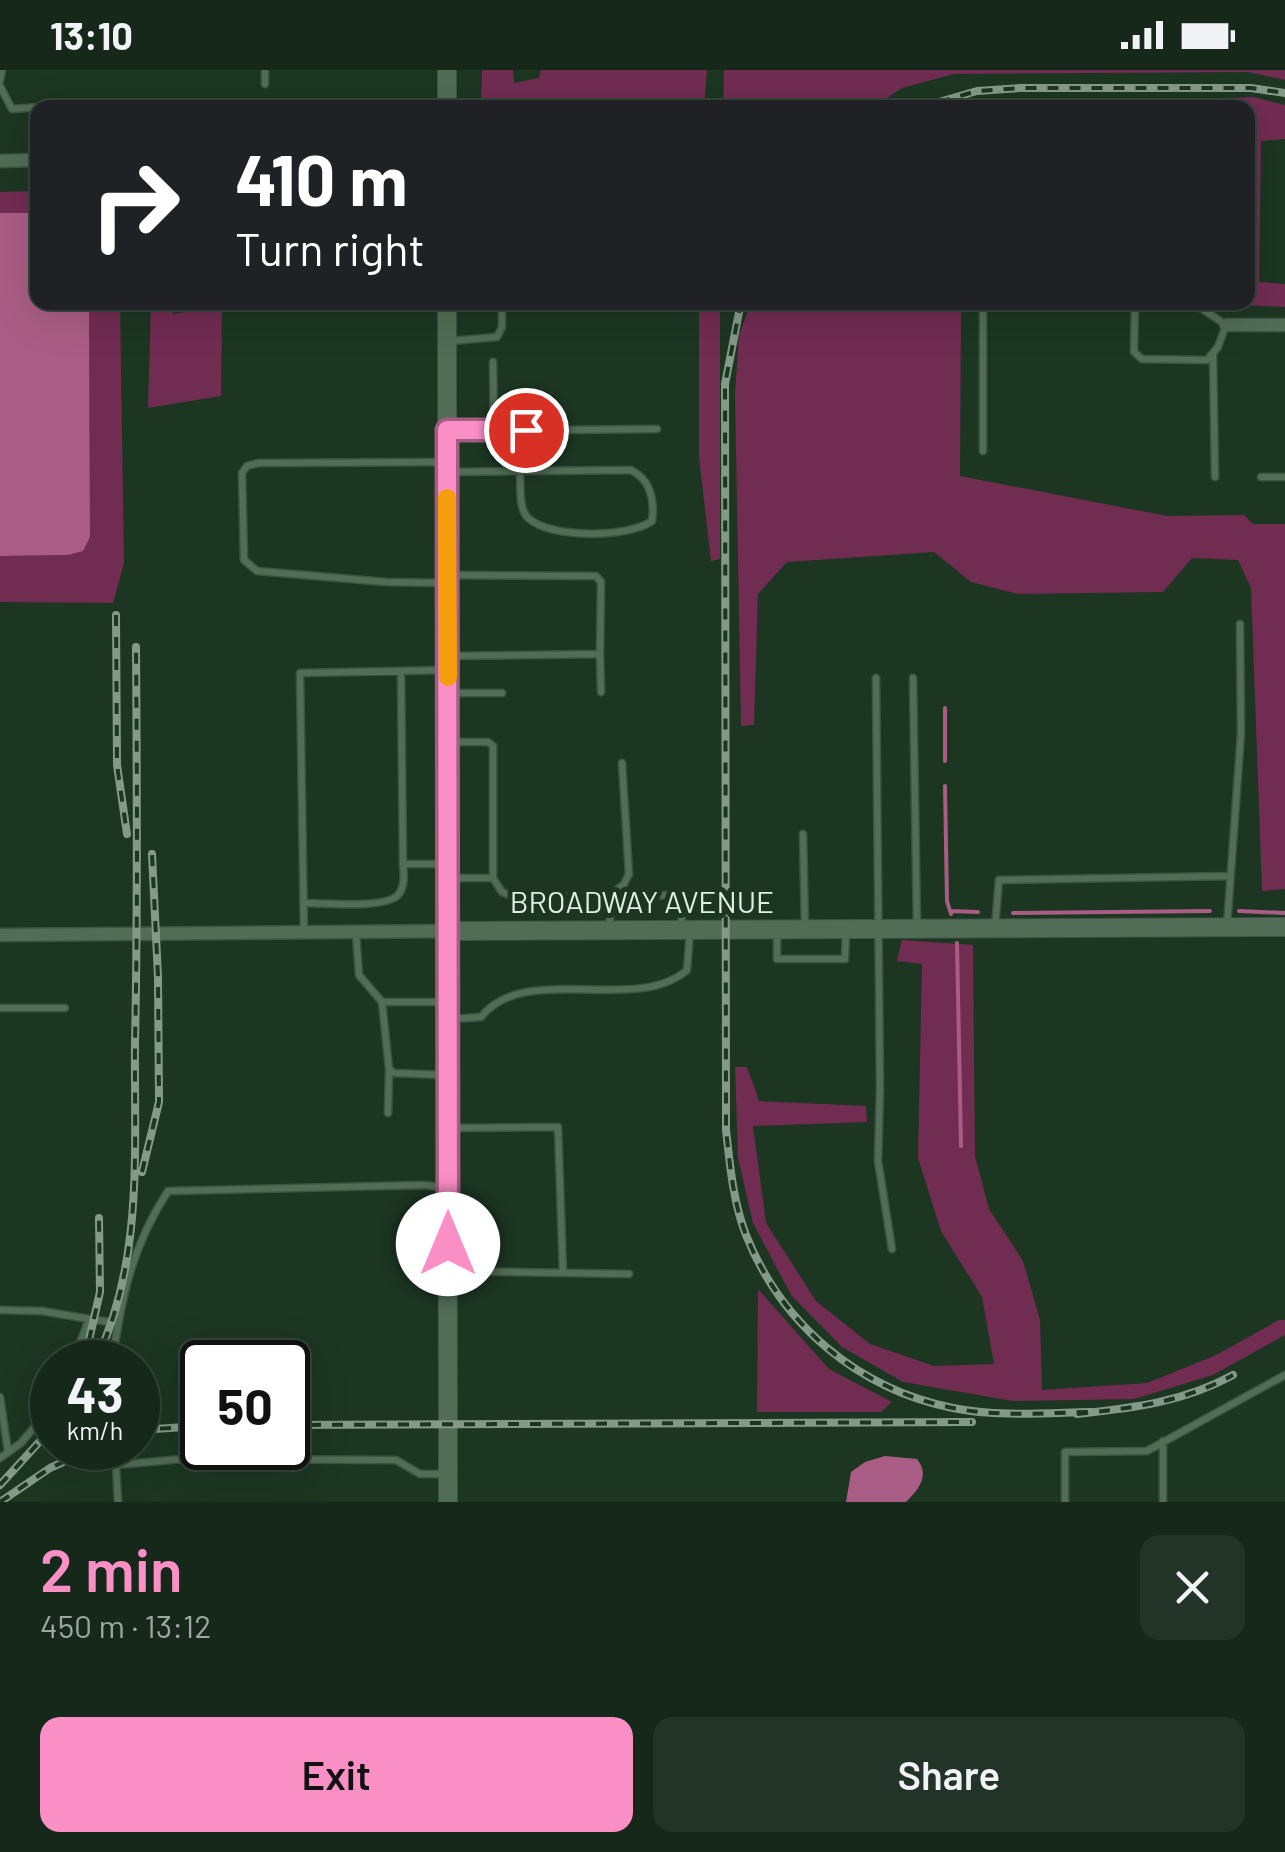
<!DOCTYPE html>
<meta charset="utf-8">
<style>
body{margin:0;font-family:Barlow,sans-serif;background:#223427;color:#f1f3f6;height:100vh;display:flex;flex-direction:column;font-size:38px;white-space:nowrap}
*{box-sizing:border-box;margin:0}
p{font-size:32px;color:#9da6a2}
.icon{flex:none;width:55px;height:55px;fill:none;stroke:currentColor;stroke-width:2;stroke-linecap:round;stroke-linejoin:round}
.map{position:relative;height:1432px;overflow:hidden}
.sheet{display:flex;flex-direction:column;background:#15281a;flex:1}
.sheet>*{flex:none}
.guide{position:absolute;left:30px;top:30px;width:1225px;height:210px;border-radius:20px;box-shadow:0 10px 40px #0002,0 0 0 2px #344439;background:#202124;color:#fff;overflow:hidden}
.speed{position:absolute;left:30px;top:1270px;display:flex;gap:20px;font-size:50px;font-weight:700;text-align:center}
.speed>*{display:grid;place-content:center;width:130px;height:130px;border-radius:50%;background:#15281a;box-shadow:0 10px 40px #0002,0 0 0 2px #344439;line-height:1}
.speed small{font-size:25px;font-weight:400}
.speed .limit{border:5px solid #111;border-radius:15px;background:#fff;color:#111}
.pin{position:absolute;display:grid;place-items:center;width:85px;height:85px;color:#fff;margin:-42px;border:5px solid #fff;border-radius:50%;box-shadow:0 2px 10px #0007}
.me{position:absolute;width:110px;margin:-55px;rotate:0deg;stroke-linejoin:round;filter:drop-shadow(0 0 8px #0008)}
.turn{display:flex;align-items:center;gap:35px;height:210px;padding:0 40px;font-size:45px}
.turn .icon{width:130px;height:130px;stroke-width:2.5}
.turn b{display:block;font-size:70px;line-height:85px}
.round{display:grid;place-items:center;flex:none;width:105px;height:105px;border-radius:20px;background:#223427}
.headline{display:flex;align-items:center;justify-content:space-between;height:170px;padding:0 40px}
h1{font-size:60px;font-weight:600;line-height:75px;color:#fa8fc6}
.cta{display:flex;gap:20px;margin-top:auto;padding:20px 40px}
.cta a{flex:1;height:115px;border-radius:20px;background:#fa8fc6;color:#111;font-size:40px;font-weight:600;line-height:115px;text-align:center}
.cta a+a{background:#223427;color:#f1f3f6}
.status{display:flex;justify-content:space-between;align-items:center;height:70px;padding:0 50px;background:#15281a;direction:ltr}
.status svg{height:28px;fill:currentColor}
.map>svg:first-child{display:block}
.green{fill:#712c52}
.water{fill:#aa5d84}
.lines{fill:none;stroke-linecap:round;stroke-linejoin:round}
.stream{stroke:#aa5d84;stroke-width:4}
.lane-casing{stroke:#3d5442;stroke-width:9}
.street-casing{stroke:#3d5442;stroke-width:15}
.secondary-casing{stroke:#3d5442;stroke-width:20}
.lane{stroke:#516d56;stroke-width:6}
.street{stroke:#516d56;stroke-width:12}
.secondary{stroke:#516d56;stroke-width:18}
.rail-casing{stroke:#859989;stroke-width:8}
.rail{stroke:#1c3622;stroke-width:4;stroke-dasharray:11;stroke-linecap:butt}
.route-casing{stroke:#a25d81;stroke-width:25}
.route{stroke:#fa8fc6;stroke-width:18}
.slow{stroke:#f59e0b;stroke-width:18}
.labels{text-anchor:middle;stroke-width:10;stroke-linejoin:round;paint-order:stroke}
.street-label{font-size:30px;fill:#e0efe2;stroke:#1c3622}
</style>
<div class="status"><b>13:10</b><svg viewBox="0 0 49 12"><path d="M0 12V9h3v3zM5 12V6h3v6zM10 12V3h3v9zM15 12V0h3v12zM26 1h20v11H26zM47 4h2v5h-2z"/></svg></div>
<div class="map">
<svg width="1285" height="1432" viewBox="0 0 1285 1432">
<rect width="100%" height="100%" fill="#1c3622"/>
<path class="green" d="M482,0H513L514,13L539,8L541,0H707L704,37H481Z
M724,0H1285V10L1248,2L954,4L902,18L873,37L723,38Z
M1254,27L1285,35V69L1261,71L1259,212L1285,214V237L1219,234L1248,232V38L951,37Z
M37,121V143H0V122Z
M89,233H120L124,493L113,533L0,532V486L68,485L90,467Z
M151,233H170L173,244L186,242V233H222L221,326L148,338Z
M699,233H720V489L711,491L699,387Z
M751,233H961L960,406L1167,446L1244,445L1253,454H1285V819L1262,821L1251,518L1238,490L1192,488L1163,522L1018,524L971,512L934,482L787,492L758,524L754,655L741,656L735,324L739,265Z
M902,870L973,875L975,1086L989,1139L1023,1191L1040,1250L1042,1320L1147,1313L1214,1286L1279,1250H1285V1265L1213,1305L1134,1329L1013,1331L903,1312L842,1277L791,1225L753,1153L738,1088L735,997H747L759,1031L866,1036L867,1052L753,1056L766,1153L816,1231L870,1274L934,1296L994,1294L982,1227L941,1161L918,1088L922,894L897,891Z
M758,1219L829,1299L892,1332L881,1342H757Z"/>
<path class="water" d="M37,143L38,232L89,233L90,467L83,481L68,485L0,486V143Z
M885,1386L917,1389C930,1405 919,1419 906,1432H846L851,1402L865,1392Z"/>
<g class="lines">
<path class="stream" d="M945,691V638
M945,716L947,831L951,844
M950,841L978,842
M1239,841L1285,843
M1013,843L1210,841
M957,873L961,1076"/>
<defs>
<path id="lane" d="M265,0V14
M0,10L2,0
M0,16L12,39L67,35
M983,232V381
M1135,232L1134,282L1142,289L1207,290L1218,277L1226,255L1192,232
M450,271L497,267L502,257V232
M1213,284L1215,407
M493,292L494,360
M448,361L657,359
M442,392L258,393L247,396L242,403L244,490L257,501L386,512L446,513
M448,402L631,400C650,409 655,430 652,451C628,468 551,469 528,448C518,438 521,416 520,402
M1261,407H1285
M448,505L596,506L601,512L600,584L449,586
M600,584L601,622
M401,601L403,794H442
M876,608L880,1018L878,1091L892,1179
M913,608L917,858
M449,623H502
M449,672H488L493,676V808H452
M803,764L805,858
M493,808L502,822L514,827L681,825L682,857
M304,833C324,833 385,839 398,825C405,817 404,805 403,794
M1227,856L1241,663L1240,554
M995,857L999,810L1230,806
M610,859V825L624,814L629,804L622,693
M777,862V889H845L846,861
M304,863L300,603L447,600
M356,864L359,905L382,932L389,999L394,1003L445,1005
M382,932H447
M0,938H65
M451,949L481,947C525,891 636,945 687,900L690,862
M388,1043L389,1000
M449,1058L558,1057L563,1202
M449,1201L629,1204
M0,1240L42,1241L89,1249L73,1292
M89,1249L118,1253
M112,1292C122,1226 131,1178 168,1121L423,1115L447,1118
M0,1327L8,1382
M114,1378L116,1395
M0,1388L21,1373L52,1336
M118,1432L116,1395L182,1389L396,1390L420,1404H446
M1065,1432V1382L1147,1381L1285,1305
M1163,1432V1371"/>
<path id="street" d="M0,91L38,90
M1226,255H1285
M0,865L449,861"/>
<path id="secondary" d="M447,0V38
M447,232L448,1432
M449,861L1285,857"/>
</defs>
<use href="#lane" class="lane-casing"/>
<use href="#street" class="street-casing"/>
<use href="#secondary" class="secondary-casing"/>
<use href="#lane" class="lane"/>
<use href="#street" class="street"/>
<use href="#secondary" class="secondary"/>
<defs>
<path id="rail" d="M918,38L977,21L1020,18H1251L1285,23
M741,232L725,314L726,1060C730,1095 733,1132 746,1165C782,1255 858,1319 953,1338C997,1347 1045,1343 1090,1342
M116,545L117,695L127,764
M142,1102L159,1032L158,907L152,784
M84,1292L100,1222L99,1148
M95,1292C144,1193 134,1080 135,972C138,840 137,709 136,577
M1077,1344C1133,1338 1184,1332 1233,1305
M288,1355L972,1352
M138,1360L202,1356
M0,1415L52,1358
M0,1432L50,1398L85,1382"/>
</defs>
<use href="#rail" class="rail-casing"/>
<use href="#rail" class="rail"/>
</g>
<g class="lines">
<defs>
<path id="route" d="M448,1174L447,360H526"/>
</defs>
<use href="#route" class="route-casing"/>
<use href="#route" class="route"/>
<path class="slow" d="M447,428L448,607"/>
</g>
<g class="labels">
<g class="street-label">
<text x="642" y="843">BROADWAY AVENUE</text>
</g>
</g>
</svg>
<div class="speed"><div>43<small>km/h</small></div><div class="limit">50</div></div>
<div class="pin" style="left:526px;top:360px;background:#d93025"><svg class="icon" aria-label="arrive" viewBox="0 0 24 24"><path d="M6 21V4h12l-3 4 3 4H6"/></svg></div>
<svg class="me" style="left:448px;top:1174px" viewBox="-20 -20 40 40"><circle r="19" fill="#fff"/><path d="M0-13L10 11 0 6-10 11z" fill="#fa8fc6"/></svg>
<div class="guide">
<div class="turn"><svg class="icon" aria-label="right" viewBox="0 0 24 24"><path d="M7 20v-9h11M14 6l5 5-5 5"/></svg><div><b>410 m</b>Turn right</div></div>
</div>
</div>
<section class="sheet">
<div class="headline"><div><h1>2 min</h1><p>450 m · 13:12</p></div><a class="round"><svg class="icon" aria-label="close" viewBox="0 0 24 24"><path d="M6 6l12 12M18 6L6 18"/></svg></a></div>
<div class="cta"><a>Exit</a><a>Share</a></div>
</section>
